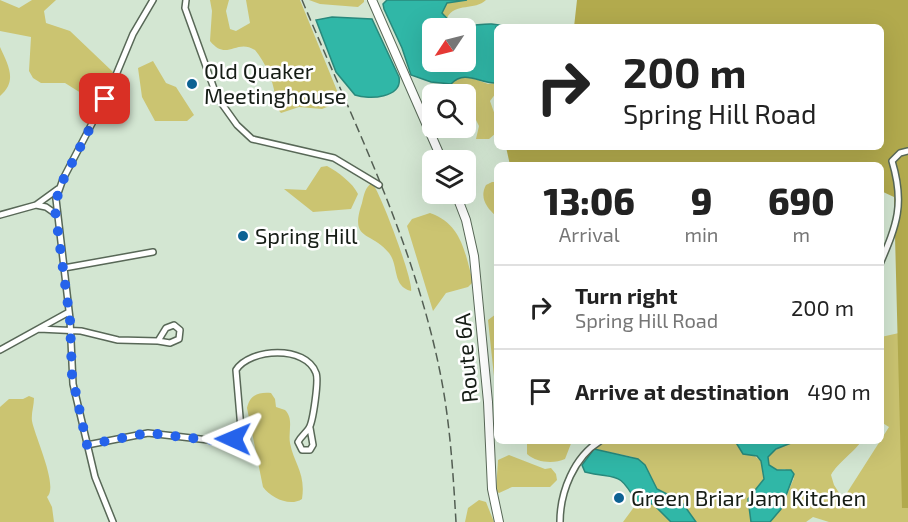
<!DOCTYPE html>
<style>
body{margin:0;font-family:"Exo 2",sans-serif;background:#f2f2f2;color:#222;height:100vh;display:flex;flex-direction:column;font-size:22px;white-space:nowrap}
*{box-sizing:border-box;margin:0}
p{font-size:20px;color:#767676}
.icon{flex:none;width:33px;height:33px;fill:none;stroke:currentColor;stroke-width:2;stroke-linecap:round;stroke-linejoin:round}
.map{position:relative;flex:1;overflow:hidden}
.side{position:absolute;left:494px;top:162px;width:390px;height:282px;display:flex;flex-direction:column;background:#fff;border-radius:9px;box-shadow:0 6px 24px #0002}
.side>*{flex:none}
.hud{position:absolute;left:494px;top:24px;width:390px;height:126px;border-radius:9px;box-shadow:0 6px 24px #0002;background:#fff;color:#222;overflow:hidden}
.needle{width:39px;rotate:235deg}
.buttons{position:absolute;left:422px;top:18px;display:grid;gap:12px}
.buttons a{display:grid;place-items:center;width:54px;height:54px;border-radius:9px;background:#fff;box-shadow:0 6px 24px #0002;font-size:30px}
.pin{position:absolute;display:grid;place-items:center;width:51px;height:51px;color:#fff;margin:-26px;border-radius:12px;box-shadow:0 3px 9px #0006}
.me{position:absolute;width:66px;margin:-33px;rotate:271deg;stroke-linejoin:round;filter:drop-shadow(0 0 4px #0008)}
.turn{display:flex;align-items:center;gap:21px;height:126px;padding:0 30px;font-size:27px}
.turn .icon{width:78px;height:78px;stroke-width:2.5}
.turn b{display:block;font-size:42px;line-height:51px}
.eta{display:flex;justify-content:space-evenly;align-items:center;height:102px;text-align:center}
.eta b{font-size:36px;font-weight:800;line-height:42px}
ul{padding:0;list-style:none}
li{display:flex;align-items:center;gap:18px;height:84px;padding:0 30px;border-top:2px solid #e0e0e0}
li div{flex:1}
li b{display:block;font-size:22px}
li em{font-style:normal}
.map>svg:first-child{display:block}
.green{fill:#cbc471}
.forest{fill:#b2aa4d}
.water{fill:#30b7a7;stroke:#28897c;stroke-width:1.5;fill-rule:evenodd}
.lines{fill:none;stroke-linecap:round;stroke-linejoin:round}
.street-casing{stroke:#586857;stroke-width:8}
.secondary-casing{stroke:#586857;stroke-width:10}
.street{stroke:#fff;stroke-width:5}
.secondary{stroke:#fff;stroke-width:8}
.rail{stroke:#535e53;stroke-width:1.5;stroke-dasharray:9 4.5;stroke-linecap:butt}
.route{stroke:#2563eb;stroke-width:10;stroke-dasharray:0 18}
.poi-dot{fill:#0d6293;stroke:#fff;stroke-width:2}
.labels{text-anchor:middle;stroke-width:5;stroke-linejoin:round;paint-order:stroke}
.poi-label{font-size:22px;fill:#161d16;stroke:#fff;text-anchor:start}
.street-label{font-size:22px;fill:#161d16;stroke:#fff}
</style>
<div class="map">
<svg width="908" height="522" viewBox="0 0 908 522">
<rect width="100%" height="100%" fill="#d3e6d2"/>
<path class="green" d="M0,0L19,8L32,0H56L44,11L46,23L70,31L113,72L101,95L89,98L65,83H41L33,78L29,71L31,37L0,31Z
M210,0H229L226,11L230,29L236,31L250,23L246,0H300L338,93L337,103L322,109L299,107L281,113C275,107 277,103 275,95C273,80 265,62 255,50C236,38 227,62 210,41L212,11Z
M309,0H364V2L358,7L320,4Z
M467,0H486C475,11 455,2 447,18L442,13L447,3Z
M0,47C8,65 18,81 0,96Z
M153,61L166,83L176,87L194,115L187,121H155L142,97L138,68Z
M467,76L488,84L496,83V93L490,101L496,118V133L489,139H476L479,126L469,106L470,95L465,87L451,84L456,79Z
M327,166C338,172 353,183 358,194L351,209L313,212L284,189L306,190L321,167Z
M492,182H496V216C487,208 479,198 486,185Z
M372,183C380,191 414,282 411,291C392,286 399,266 389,253C371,230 349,242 362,203C364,195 365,187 372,183Z
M430,213C462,224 465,253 473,282L468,287L446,293L433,311L407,226L412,219Z
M496,314V395L488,320Z
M908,331V522H829L813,517L806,522H770L781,509L794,478L785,469L777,470L769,465L768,457C789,433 832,441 861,441C857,450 838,462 831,475L834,485L843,499L889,427L881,422V337Z
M271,393L275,399L276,407L285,410C294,419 288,431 290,443C294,464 306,473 302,499C290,507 271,498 263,487L247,408C250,395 258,392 271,393Z
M29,396L34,398C34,406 31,413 32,421C35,437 59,487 47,497L52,507L54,522H0V407L9,399H23Z
M527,441H572L565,459C554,464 537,463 527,454Z
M608,441H735L761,461L764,479L748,499L751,522H696L680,501L657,489L645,465L633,457L594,449Z
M509,455L545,469L551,468L556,474L557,480L550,487H512L499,493L496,491L498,460Z
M479,500L486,502L494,522H465L468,508Z
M637,503L653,504L671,522H623Z"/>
<path class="forest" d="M577,0H908V508H902L894,197L881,191L880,165H510L506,147H880V27H574Z"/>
<path class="water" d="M387,0H467L447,3L442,13C445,16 449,21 453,23C470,30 487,19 506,27H496V83C480,84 465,69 451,84L431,82L411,75L402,48L384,9L383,4ZM432,28H465V62H432Z
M332,17L372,19L399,77C403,98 369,100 355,95L336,72L316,20Z
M735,441H796L776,449L768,457L769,465L777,470H791L794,474L781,509L770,522H751L748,499L764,479L761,461L757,456L743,454Z
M594,449L638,459L645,465L657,489L681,501L696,522H671L653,504L637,503C618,469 617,480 585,472L582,465Z"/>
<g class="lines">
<defs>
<path id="street" d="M186,0L185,8L217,97L237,125L252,139L334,158L379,185
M36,205L46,207L56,214
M0,215L36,205L58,189
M880,264C897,224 905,204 892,161L900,153L908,151
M64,268L153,252
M174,325L180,330L179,339L170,343L158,341L166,328Z
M39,329L81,331L118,340L158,341
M0,350L69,312
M87,445L148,433L226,442L239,435L241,429L236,370C250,348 306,345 316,373C319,380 313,422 309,428C306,433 301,436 298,442L302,450H310L313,445L310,428
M113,522L95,477L73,384L70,319L56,199L63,179L111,87L133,34L153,0
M560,522C560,492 574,457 600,441"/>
<path id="secondary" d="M372,0L442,160
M456,194L466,220L474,256L488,402L492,489L499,522"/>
</defs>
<use href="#street" class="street-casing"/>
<use href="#secondary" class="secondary-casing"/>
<use href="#street" class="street"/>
<use href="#secondary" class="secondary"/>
<path class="rail" d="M302,0C353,121 414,243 440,372C450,421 453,472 456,522"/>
</g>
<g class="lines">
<path class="route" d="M105,99L59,188L55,210L70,320L72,375L87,445L148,433L226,442L233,439"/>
</g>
<g class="poi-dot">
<circle cx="192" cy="84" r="6"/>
<circle cx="243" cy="236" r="6"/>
<circle cx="619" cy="498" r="6"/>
</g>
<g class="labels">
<g class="poi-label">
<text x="204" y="79">Old Quaker<tspan x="204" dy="25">Meetinghouse</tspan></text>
<text x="255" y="244">Spring Hill</text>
<text x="631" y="506">Green Briar Jam Kitchen</text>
</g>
<g class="street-label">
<text transform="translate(466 358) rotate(-95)" y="8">Route 6A</text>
</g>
</g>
</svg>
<div class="buttons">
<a><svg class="needle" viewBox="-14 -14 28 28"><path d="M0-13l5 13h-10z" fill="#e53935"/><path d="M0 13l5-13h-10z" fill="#767676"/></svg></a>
<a><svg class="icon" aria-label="search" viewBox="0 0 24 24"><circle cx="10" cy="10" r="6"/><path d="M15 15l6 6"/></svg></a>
<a><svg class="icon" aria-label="layers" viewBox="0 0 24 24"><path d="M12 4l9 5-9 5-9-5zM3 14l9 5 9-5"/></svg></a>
</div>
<div class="pin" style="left:105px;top:99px;background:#d93025"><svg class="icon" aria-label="arrive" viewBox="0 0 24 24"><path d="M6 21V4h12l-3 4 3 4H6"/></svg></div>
<svg class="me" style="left:233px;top:439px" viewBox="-20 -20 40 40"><path d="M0-17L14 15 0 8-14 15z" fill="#2563eb" stroke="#fff" stroke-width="4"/></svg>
<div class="hud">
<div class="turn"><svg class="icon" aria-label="right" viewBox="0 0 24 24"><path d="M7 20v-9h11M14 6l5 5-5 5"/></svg><div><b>200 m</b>Spring Hill Road</div></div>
</div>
<section class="side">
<div class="eta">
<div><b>13:06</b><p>Arrival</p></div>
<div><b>9</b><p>min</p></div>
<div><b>690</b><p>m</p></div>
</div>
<ul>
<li><svg class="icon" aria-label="right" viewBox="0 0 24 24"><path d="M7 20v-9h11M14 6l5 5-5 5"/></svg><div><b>Turn right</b><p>Spring Hill Road</p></div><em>200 m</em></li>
<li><svg class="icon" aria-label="arrive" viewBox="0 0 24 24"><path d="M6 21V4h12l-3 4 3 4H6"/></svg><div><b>Arrive at destination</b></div><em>490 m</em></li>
</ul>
</section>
</div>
